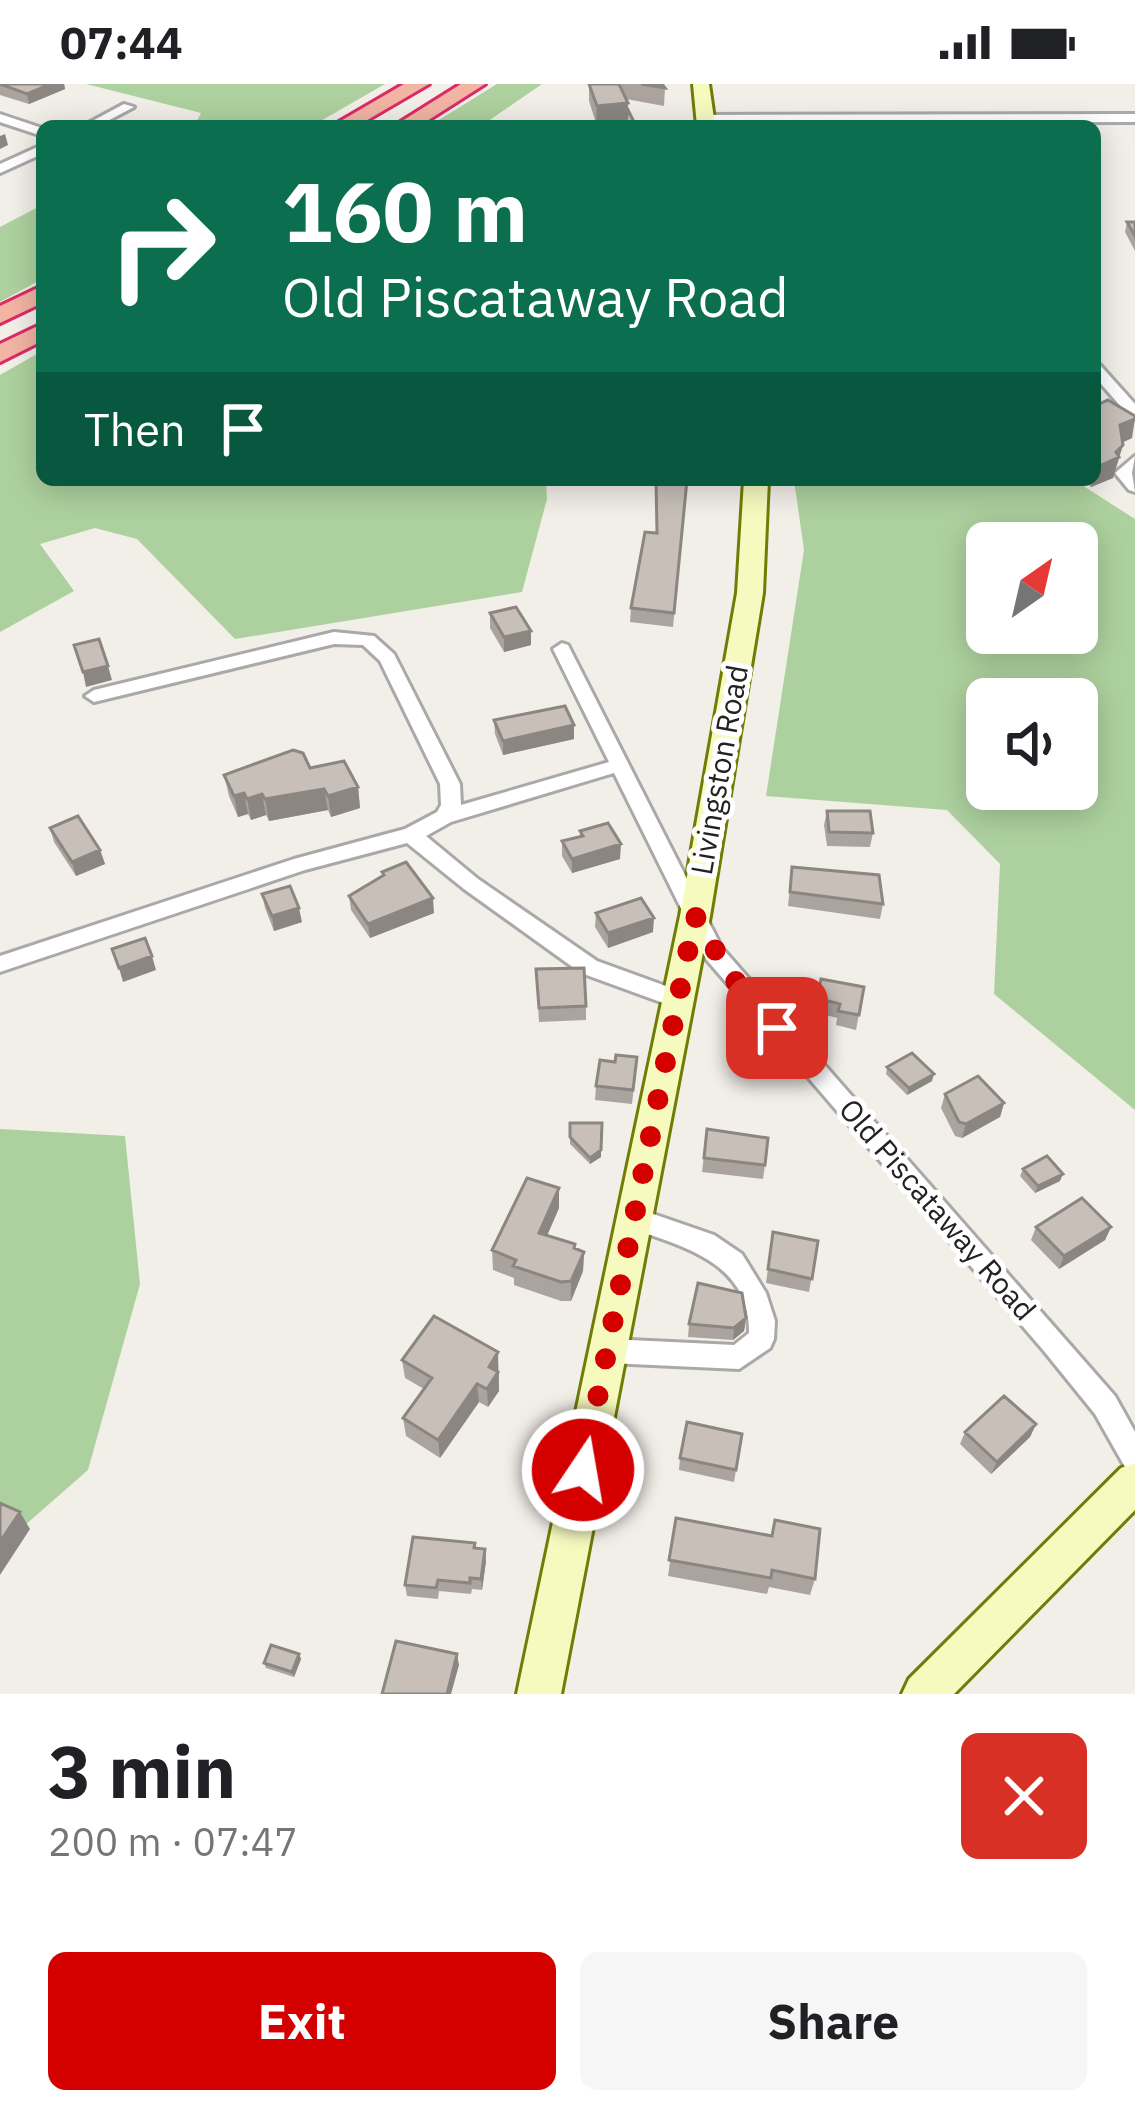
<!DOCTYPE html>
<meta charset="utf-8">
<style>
body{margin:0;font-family:"IBM Plex Sans",sans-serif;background:#f6f6f6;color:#202124;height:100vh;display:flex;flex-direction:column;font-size:45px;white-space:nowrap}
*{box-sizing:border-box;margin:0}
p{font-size:39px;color:#757577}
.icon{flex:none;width:66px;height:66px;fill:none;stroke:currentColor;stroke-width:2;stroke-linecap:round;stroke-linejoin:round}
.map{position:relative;height:1610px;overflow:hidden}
.side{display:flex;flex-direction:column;background:#fff;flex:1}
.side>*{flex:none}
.banner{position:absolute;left:36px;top:36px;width:1065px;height:366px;border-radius:18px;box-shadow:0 6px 30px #0003;background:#0b6e4f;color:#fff;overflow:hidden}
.needle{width:78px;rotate:34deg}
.buttons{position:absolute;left:966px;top:438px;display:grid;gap:24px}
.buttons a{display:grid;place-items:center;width:132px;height:132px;border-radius:18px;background:#fff;box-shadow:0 6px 30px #0003;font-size:60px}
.pin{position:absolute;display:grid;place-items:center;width:102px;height:102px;color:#fff;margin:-51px;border-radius:24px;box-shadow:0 6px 18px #0006}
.me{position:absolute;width:132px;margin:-66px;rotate:12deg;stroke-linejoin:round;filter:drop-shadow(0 0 9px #0008)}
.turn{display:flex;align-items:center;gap:42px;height:252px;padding:0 48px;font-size:54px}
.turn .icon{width:156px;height:156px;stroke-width:2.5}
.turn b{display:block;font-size:84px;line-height:102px}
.then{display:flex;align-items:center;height:114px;padding:0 48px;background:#0003;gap:24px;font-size:45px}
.round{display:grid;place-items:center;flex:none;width:126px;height:126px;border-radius:18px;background:#f6f6f6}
.head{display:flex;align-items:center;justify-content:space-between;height:204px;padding:0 48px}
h1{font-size:72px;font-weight:700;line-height:90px}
.action{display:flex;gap:24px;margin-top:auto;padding:24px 48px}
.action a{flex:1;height:138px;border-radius:18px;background:#d40000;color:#fff;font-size:48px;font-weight:700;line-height:138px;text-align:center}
.action a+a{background:#f6f6f6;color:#202124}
.status{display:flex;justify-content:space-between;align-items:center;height:84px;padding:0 60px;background:#fff;direction:ltr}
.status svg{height:33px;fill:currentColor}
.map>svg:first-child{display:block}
.forest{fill:#add19e;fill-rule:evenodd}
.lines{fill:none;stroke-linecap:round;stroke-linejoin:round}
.minor-casing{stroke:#a9a9a9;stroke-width:6}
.secondary-casing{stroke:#707d05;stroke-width:6}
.trunk-casing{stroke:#dc2a67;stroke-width:6}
.minor{fill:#fff;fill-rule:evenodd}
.secondary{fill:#f7fabf;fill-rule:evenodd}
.trunk{fill:#f2b4a3;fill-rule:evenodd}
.wall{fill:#aba49e}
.shaded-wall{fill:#8b8681}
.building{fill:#c7bfb8;stroke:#8b8681;stroke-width:3}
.route{stroke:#d40000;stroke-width:21;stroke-dasharray:0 37.8}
.labels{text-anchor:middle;stroke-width:10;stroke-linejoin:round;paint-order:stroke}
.street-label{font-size:30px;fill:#222;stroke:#fff}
</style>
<div class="status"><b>07:44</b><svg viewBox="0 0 49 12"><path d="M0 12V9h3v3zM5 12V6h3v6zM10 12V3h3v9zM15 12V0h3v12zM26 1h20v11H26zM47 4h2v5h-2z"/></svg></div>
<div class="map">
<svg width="1135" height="1610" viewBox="0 0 1135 1610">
<rect width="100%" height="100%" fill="#f2efe9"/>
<path class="forest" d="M86,0H385L312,42H194L201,29Z
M497,0H542L481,42H429Z
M42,121V195L0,218V143Z
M42,267V396H546L547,415L522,508L235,555L137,455L95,444L40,460L74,507L0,548V291Z
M794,396H1074L1135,435V1026L994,910L1000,780L947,726L766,712L804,466ZM987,459H1077V549H987ZM987,615H1077V705H987Z
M0,1045L125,1052L140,1200L88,1386L0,1463Z"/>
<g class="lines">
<defs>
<path id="minor" d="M124,20L134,23L98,42H83Z
M0,30L42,44V52L0,38Z
M1135,30V38L704,39L698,35L704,31Z
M42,61V70L0,89V80Z
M1095,280L1100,281L1135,320V335L1130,333L1095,293Z
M1135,372L1132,389L1135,408L1129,406L1115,389Z
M334,548L374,552L394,570L460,700L461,721L609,678L553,565L562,559L568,561L722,864L1115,1312L1135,1348V1387L1125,1383L1095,1330L1044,1267L706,875L614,689L451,738L426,752L478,795L597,877L685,909L688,915L685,921L677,924L581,889L464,805L407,759L305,786L0,888V872L294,775L405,745L437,728L441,721L440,700L380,577L363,561L334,560L94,618L85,612L94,606Z
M636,1124L714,1151L742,1170L766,1209L775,1237L774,1255L770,1264L739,1285L609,1279L600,1276L596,1267L600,1258L609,1255L734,1261L749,1249C750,1177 681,1162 627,1143L624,1135L627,1127Z"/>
<path id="secondary" d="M693,0H709L715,42H697Z
M744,396H768L763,509L710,832L561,1610H517L680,832L737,509Z
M1135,1379V1426L954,1610H902L909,1595L1121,1384Z"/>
<path id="trunk" d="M404,0H429L357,42H332Z
M461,0H485L419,42H394Z
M42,202V219L0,239V222Z
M42,240V257L0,278V260Z"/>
</defs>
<use href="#minor" class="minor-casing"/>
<use href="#secondary" class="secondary-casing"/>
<use href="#trunk" class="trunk-casing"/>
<use href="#minor" class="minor"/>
<use href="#secondary" class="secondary"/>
<use href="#trunk" class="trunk"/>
</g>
<path class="wall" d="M0,0H64L65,5L29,20L0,11Z
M589,0H662L665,4L664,22L626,15L628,29L626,37L596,39L589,17Z
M1127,138H1135V167L1125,148Z
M1095,322L1132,354L1123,358L1113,394L1091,403L1082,396H1095Z
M687,396L673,543L630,538L631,524L656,448Z
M490,529L531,561L504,568L490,544Z
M494,636L574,641V655L503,671L495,650Z
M310,684L358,703L360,724L331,733L328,726L269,737L266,731L251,736L248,730L238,733L229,712L224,691Z
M827,727L873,749L870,763L827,762L824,741Z
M50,744L100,766L105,780L76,792L54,758Z
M580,747L620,775L572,789L562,772V757L580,753Z
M792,783L883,820L880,835L788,822Z
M382,788L434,829L370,854L351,826L349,812L382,792Z
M262,810L302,838L274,847L265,824Z
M596,829L653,848L608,864L595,843Z
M536,885L586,922V936L539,938Z
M821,895L864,903L856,946L836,941L837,934L815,928Z
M637,973L632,1020L595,1016L596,1002L615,978Z
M887,983L932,997L907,1011L886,990Z
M945,1010L1004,1019L1000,1033L962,1054L955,1052L941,1024Z
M570,1039L601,1073L590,1080L570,1060Z
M707,1045L765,1081L763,1095L702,1088Z
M1023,1085L1060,1097L1035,1109L1020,1092Z
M559,1124L547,1151L584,1168L583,1187L571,1217H561L514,1201V1194L493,1186L492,1166Z
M1036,1143H1111L1105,1156L1059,1185L1031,1156Z
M773,1148L818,1157L809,1208L766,1199Z
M746,1234L744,1247L733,1256L688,1253L689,1240Z
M402,1276L499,1287V1307L488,1323L479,1318L440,1374L406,1352L403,1334L424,1305L405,1294Z
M1036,1340L1030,1353L991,1390L960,1360L965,1348Z
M742,1350L734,1398L679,1386L680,1374Z
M676,1434L771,1452L775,1436L815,1495L810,1511L769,1503L767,1510L668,1492Z
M476,1464L486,1477L482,1506L472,1505L471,1510L439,1507L438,1515L407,1512L405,1501Z
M299,1570L301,1575L294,1593L266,1584L264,1579Z"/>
<path class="shaded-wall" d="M51,0H64L65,5L29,20L27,10Z
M628,19L627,37L596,39L597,22Z
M5,50L8,61L0,65V52Z
M1135,335L1132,354L1115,362L1120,341Z
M1123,361L1113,394L1091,403L1097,383Z
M531,547V561L504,568V553Z
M108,582L112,596L86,603L83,588Z
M574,641V655L503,671V657Z
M358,703L360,724L331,733L328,712Z
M324,705L328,726L269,737L265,715Z
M244,709L248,730L238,733L234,712Z
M262,710L266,731L251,736L247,715Z
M621,760L620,775L572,789V775Z
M100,766L105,780L76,792L72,778Z
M433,814L434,829L370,854L368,840Z
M299,824L302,838L274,847L272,832Z
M654,834L653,848L608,864V849Z
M152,872L156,886L123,898L119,884Z
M934,990L932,997L907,1011L909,1004Z
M1004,1019L1000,1033L962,1054L966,1040Z
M601,1066V1073L590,1080V1074Z
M1063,1090L1060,1097L1035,1109L1038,1102Z
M559,1104V1124L540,1168L539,1149Z
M1111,1143L1105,1156L1059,1185L1064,1172Z
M584,1168L583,1187L571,1217V1197Z
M746,1234L744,1247L733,1256L734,1244Z
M498,1268L499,1307L488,1323L487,1305L489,1283Z
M477,1300L479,1318L440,1374L438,1356Z
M1036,1340L1030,1353L991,1390L997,1378Z
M20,1428L30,1445L0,1491V1458Z
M485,1465L486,1477L482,1506L481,1495Z
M299,1570L301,1575L294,1593L292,1588Z
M457,1570L459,1581L451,1610H447Z"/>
<path class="building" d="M0,0H51L27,10Z
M589,0H619L628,19L597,22Z
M641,0H662L665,4Z
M628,26L636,42H625Z
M1127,138H1135V152Z
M1108,316L1135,332V335L1120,341L1123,361L1116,368L1119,373L1097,383L1095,381V322Z
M656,396H687L674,529L631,524L645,448L657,449Z
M516,523L531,547L504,553L490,529Z
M99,555L108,582L83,588L74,561Z
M565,622L574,641L503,657L494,636Z
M293,666L303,669L310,684L344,677L358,703L328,712L324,705L265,715L262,710L247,715L244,709L234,712L224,691Z
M827,727H870L873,749L829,748Z
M78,732L100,766L72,778L50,744Z
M608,739L621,760L572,775L562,757L583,752L580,747Z
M406,778L433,814L368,840L349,812L384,791L382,788Z
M792,783L879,791L883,820L790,808Z
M290,802L299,824L272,832L262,810Z
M641,814L654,834L608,849L596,829Z
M145,854L152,872L119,884L112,865Z
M584,884L586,922L539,924L536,885Z
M821,895L864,903L859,931L838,927L840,920L817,914Z
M912,969L934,990L909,1004L887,983Z
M616,971L637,973L633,1006L596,1002L600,976L615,978Z
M978,992L1004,1019L966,1040L959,1038L945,1010Z
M570,1039H602L601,1066L590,1074L570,1053Z
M707,1045L768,1054L765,1081L704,1074Z
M1047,1072L1063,1090L1038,1102L1023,1085Z
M527,1094L559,1104L539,1149L575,1160L574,1164L584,1168L571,1197L561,1198L513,1182L516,1176L492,1166Z
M1082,1114L1111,1143L1064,1172L1036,1143Z
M773,1148L818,1157L812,1195L768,1185Z
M698,1199L742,1209L746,1234L734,1244L689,1240Z
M434,1232L498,1268L489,1283L498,1288L487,1305L477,1300L438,1356L403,1334L432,1294L402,1276Z
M1004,1312L1036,1340L997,1378L965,1348Z
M687,1338L742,1350L736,1386L680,1374Z
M0,1419L20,1428L0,1458Z
M676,1434L772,1452L775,1436L820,1445L815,1495L772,1486L771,1494L669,1476Z
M413,1453L475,1459L474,1464L485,1465L481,1495L470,1494V1499L438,1496L436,1504L405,1501Z
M396,1557L457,1570L447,1610H382Z
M271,1561L299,1570L292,1588L264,1579Z"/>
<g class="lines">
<path class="route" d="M583,1386L695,832L730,891L777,944"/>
</g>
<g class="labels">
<g class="street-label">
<text transform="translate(720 686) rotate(-80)" y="10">Livingston Road</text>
<text transform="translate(937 1126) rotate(49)" y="10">Old Piscataway Road</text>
</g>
</g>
</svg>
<div class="buttons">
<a><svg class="needle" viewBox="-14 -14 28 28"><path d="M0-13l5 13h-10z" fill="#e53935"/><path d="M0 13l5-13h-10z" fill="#757577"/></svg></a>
<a><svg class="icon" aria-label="sound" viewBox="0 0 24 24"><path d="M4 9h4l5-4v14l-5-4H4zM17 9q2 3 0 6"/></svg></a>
</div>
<div class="pin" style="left:777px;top:944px;background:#d93025"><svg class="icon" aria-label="arrive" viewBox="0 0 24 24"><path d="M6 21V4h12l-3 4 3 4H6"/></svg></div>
<svg class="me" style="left:583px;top:1386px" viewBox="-20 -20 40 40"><circle r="17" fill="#d40000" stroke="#fff" stroke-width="3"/><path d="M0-11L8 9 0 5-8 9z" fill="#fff"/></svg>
<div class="banner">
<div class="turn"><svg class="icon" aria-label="right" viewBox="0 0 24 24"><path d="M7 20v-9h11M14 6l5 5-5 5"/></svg><div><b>160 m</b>Old Piscataway Road</div></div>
<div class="then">Then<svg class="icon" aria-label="arrive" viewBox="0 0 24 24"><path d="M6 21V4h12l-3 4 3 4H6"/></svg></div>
</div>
</div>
<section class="side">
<div class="head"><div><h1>3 min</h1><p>200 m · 07:47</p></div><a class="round" style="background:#d93025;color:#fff"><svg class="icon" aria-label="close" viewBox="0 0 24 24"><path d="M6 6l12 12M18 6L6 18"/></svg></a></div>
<div class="action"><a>Exit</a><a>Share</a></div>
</section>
